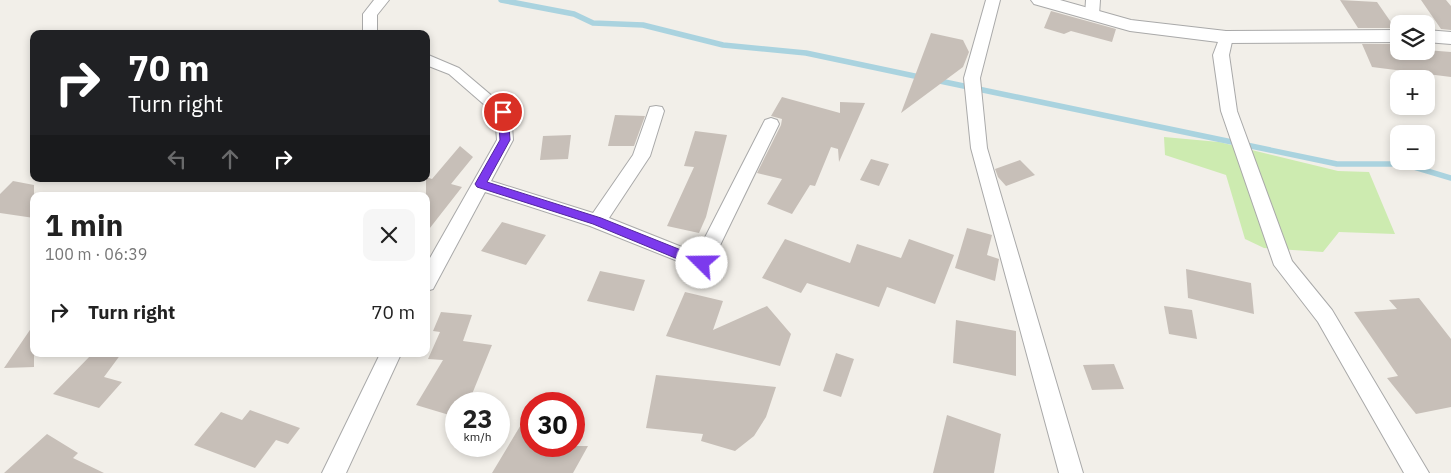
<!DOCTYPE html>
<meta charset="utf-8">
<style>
body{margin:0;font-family:"IBM Plex Sans",sans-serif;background:#f6f6f6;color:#222;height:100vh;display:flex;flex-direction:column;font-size:19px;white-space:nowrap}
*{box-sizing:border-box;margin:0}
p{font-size:16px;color:#767676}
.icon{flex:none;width:28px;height:28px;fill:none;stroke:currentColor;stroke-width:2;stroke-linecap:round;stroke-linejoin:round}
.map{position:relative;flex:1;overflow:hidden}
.panel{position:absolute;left:30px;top:192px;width:400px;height:165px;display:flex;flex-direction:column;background:#fff;border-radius:10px;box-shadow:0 2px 8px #0003}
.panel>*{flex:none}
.hud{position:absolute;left:30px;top:30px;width:400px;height:152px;border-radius:10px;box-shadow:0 2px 8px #0003;background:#202124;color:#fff;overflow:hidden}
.buttons{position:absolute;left:1390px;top:15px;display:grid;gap:10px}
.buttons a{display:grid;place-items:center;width:45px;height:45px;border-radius:10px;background:#fff;box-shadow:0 2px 8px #0003;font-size:25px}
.speed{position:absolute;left:445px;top:392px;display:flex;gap:10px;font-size:25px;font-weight:700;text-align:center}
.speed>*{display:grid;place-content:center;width:65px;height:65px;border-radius:50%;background:#fff;box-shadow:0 2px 8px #0003;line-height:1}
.speed small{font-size:12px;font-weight:400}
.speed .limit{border:8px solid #d22;background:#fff;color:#111}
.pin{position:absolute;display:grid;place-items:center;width:42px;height:42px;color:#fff;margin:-21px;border:2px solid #fff;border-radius:50%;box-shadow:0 1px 5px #0007}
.me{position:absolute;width:55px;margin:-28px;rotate:292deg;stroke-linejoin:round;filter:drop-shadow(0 0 4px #0008)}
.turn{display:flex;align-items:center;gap:18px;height:105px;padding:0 15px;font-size:22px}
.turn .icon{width:65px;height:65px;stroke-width:2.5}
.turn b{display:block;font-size:35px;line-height:42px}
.lanes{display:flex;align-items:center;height:48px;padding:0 15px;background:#0003;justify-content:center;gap:25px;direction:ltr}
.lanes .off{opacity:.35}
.round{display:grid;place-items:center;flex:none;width:52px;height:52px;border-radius:10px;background:#f6f6f6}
.head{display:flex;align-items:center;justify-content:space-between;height:85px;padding:0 15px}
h1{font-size:30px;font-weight:700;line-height:38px}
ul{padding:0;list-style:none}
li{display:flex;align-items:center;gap:15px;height:70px;padding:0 15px}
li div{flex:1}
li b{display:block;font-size:19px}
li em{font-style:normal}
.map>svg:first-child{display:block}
.grass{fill:#cdebb0}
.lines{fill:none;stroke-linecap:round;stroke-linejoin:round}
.stream{stroke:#aad3df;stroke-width:5.5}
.building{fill:#c7bfb8}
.minor-casing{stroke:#a9a9a9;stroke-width:2}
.tertiary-casing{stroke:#a9a9a9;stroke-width:2}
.minor{fill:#fff;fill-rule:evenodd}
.tertiary{fill:#fff;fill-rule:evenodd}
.route{fill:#7c3aed;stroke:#51269a}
</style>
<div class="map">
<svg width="1451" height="473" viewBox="0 0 1451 473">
<rect width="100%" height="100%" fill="#f2efe9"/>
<path class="grass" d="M1164,137L1219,142L1338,171L1369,172L1395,234L1339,232L1323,252L1264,248L1245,239L1226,175L1165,155Z"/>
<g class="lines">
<path class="stream" d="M501,0L574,14L593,23L643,25L723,45L806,53L924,78
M935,80L1337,164H1404L1451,178"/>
</g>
<path class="building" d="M1340,0L1377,2L1395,28H1358Z
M1421,0H1446L1451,6V30L1441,29Z
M1051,11L1116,29L1112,42L1071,31L1064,34L1044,28Z
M931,33L963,40L969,52L963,67L901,113Z
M1362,44H1399V51L1426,50L1451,52V77L1372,67Z
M782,97L840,113V102L865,103L839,162L838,149L831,147L815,186L810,185L792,214L767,204L782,179L757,173L781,125L782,119L771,116Z
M615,115L645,116L634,146H608Z
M695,131L727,135L706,217L699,233L667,226L694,167L684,166Z
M571,135L568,159L540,160L543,136Z
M460,146L473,157L451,184L462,187L426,233V177L432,179Z
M871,159L889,164L879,186L860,180Z
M1020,160L1035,175L1006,186L998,177L995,169Z
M13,181L34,185V218L0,213V194Z
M502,222L546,235L526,265L481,251Z
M967,228L992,235L987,255L999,259L995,281L955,268Z
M785,239L850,263L857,244L901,258L909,239L954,255L935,304L887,287L879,307L807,283L801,293L762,278Z
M1186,269L1251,283L1254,314L1188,298Z
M600,271L645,280L634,311L587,301Z
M685,292L723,301L713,330L767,306L791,334L780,366L666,336Z
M1419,298L1451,339V407L1416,414L1387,378L1398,376L1354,312L1397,309L1389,300Z
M1164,306L1192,310L1197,339L1169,334Z
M441,312L472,315L463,341L492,345L468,404H456V417L416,405L443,360L428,359L440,332L433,331Z
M956,320L1016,331V376L953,363Z
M34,324V367L4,368Z
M836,353L854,359L841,397L823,391Z
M92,354H121L104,377L122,382L99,408L53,394Z
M1114,364L1124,389L1092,390L1083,365Z
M656,375L776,387L766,417L754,436L735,451L701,441L703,434L646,428Z
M531,408V446H588L573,473H492Z
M250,410L300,428L288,444L276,440L255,468L194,445L221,412L242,420Z
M947,415L1001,434L994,473H933Z
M47,434L78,453L73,458L104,473H4Z"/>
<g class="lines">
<defs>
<path id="minor" d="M374,0H389L377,15V34H363V14Z
M986,0H1000L980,78L987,148L1083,473H1059L971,148L964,78Z
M1086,0H1100L1099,15L1097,18H1087L1085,15Z
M1226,33L1231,34L1233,37L1229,55L1237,111L1292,261L1332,310L1429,473H1404L1318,322L1274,265L1221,111L1213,55L1221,34Z
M426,54L459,68L511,112L513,140L491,181L593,213L633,155L650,107L656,106L662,107L664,111L650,156L609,218L697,253L765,120L771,118L777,120L779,124L709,268L702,271L695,268L590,226L485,192L433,289L426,291V265L497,140L495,114L449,74L426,65Z
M380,354H401L346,473H322Z"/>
<path id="tertiary" d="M1031,0H1060L1131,20L1226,31L1399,30V42L1226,43L1130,31L1034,4Z
M1426,30L1451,32V44L1426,42Z"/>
</defs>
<use href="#minor" class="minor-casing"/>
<use href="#tertiary" class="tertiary-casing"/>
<use href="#minor" class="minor"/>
<use href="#tertiary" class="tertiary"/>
</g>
<path class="route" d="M503,108L508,112L510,140L487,182L601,218L706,260L707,263L706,267H697L593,224L477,187L475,184L500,140L498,112Z"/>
</svg>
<div class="buttons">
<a><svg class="icon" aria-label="layers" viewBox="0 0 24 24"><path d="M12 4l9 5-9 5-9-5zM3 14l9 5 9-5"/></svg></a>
<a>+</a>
<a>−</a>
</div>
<div class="speed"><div>23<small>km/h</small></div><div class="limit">30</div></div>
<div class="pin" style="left:503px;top:112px;background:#d93025"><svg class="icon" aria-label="arrive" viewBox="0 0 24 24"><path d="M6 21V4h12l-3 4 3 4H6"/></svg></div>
<svg class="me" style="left:702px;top:263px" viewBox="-20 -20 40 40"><circle r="19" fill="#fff"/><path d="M0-13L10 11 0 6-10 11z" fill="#7c3aed"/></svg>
<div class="hud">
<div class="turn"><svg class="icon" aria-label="right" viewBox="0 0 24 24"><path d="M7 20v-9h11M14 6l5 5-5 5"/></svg><div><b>70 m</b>Turn right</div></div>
<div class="lanes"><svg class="icon off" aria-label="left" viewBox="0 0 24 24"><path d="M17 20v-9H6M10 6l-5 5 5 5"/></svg><svg class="icon off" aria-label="ahead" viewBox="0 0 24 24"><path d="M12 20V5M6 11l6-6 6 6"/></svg><svg class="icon" aria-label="right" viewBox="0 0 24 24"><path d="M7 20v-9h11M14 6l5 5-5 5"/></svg></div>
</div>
<section class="panel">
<div class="head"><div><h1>1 min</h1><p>100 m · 06:39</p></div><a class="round"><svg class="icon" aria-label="close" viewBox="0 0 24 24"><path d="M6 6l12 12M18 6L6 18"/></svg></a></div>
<ul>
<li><svg class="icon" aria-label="right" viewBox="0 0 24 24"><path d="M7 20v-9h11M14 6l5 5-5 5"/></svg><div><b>Turn right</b></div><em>70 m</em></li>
</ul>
</section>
</div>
